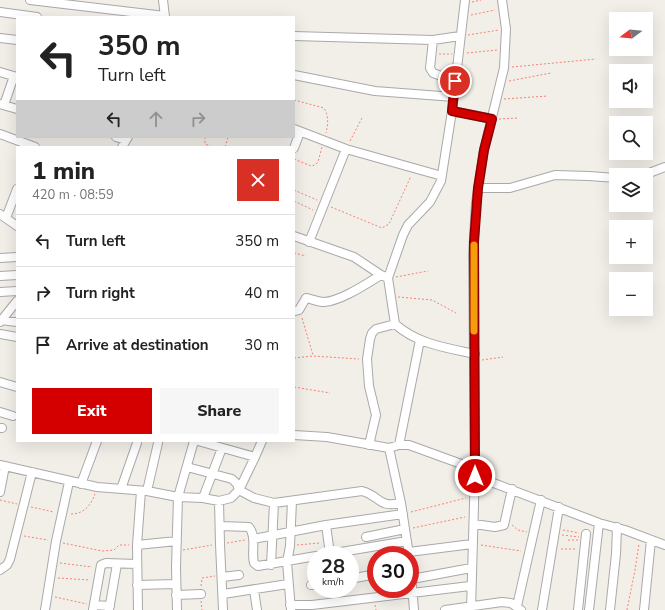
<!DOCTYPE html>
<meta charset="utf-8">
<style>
body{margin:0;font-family:"Nunito Sans",sans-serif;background:#f6f6f6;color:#222;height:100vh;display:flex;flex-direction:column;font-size:15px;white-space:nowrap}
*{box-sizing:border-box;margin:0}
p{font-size:13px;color:#767676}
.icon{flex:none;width:22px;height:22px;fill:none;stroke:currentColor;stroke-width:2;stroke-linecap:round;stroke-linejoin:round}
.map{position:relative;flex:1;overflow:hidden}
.drawer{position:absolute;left:16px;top:146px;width:279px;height:296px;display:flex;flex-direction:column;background:#fff;border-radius:0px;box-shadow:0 4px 16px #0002}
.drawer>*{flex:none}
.banner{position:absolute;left:16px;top:16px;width:279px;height:122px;border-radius:0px;box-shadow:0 4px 16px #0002;background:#fff;color:#222;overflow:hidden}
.needle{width:26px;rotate:254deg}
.buttons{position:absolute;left:609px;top:12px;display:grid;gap:8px}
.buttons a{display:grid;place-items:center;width:44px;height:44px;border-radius:0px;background:#fff;box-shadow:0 4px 16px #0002;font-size:20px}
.speed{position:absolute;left:307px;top:546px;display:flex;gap:8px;font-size:20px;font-weight:700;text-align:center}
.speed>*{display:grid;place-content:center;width:52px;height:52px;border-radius:50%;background:#fff;box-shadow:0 4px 16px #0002;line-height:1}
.speed small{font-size:10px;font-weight:400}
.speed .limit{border:6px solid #d22;background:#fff;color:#111}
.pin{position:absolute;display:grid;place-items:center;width:34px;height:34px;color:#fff;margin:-17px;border:2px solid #fff;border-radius:50%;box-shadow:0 1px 4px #0007}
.me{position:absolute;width:44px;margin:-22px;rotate:0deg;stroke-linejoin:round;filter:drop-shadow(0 0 3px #0008)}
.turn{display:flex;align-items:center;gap:14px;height:84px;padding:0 16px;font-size:18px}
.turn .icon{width:52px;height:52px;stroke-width:2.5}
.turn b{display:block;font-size:28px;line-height:34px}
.lanes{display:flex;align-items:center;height:38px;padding:0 16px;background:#0003;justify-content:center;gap:20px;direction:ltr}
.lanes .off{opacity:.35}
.round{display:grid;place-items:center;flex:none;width:42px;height:42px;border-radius:0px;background:#f6f6f6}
.summary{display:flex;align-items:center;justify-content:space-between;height:68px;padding:0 16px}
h1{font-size:24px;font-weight:800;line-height:30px}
.button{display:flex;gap:8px;margin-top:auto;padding:8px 16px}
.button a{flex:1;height:46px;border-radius:0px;background:#d40000;color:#fff;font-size:16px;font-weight:800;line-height:46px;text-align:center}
.button a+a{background:#f6f6f6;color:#222}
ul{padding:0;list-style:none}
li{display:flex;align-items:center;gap:12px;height:52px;padding:0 16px;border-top:1px solid #e0e0e0}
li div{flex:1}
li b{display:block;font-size:15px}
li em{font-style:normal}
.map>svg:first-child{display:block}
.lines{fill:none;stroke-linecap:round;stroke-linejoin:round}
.street-casing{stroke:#a9a9a9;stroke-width:10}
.path{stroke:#fa8072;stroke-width:1;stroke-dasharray:2 2;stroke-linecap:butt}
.street{stroke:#fff;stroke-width:8}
.route-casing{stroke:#8a0000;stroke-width:10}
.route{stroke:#d40000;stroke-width:7}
.slow{stroke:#f59e0b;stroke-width:7}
</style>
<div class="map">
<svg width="665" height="610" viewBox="0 0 665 610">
<rect width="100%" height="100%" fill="#f2efe9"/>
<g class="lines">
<defs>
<path id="street" d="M30,0L165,16
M163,0L165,17
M0,12L37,17
M294,36L433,40L460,36
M0,38L17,40
M433,40L430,68L433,73L455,81
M0,72L17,77
M294,75L375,91L454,97
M0,104L17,109
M4,105L14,76
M452,111L492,119
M294,129L346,149L442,176
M0,134L35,147
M116,137L126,140
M122,147L128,137
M294,148L300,132
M644,175L665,167
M478,188H510L555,175L589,176L616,178
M0,214L17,226
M6,218L17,189
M294,236L354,257L381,275
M309,242L346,149
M0,258L17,257
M0,276L17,275
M0,292L17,291
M294,311L299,310L306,298C312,299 318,302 324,302C341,301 366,284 381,275L388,278
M0,320L17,322
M0,322L17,301
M395,324C417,344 447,348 475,354
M0,334L17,337
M0,382L17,387
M0,412L13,416
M0,428H2
M294,435L327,437L389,448L399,445H409L475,469
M198,441L255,457L262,441
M369,445L376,415L369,386L367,359L370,339L372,333L376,329L395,324L388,278L403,235L408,225L430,202L441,181L452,111L465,0
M399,445L420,340
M389,448L401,503L409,555
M0,465L97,487L147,491L178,497L203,498L219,501L231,498L239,490L255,457
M187,467L232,479L237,484L239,490L254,498L274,503L362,491C381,496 377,508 401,503
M475,476L599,523L625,530L665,545
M81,484L97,441
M121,489L137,443
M147,491L158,443
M0,492L5,466
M203,498L222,448
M219,501L220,544L223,610
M474,524L495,527L504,525L512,489
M326,525L330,554
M220,526L249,527C257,537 251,552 254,563L258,566L316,556
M366,537L405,529
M253,539L326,525L403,514
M137,545L177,541
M409,552L472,544
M323,555L407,541
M410,563L414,610
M271,565L274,503
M0,570L7,565L10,559L32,472
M222,577L239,575
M350,579L376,574
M412,579L471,568
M137,585L176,584
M311,585H316
M254,590L257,610
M223,594L288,584
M176,595L201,594
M94,605L110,606
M290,605H312L470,586
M517,606L541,500
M45,610L56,541L69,482
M93,610L101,565L106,563L137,564
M109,610L117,564
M138,610L137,545L141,491
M177,610L176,567L178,497L194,441
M291,610L287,562L290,546L292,501
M445,610L502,602L511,603L521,610
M471,610L475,469L473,255L476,203L484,150L504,68L506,29L502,0
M542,610L559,507
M578,610L586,534
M589,610L599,523
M610,610L616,554L617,527
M644,610L651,540"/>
</defs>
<use href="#street" class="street-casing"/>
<path class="path" d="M472,2L481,0
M471,15L495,10
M468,35L499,30
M467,53L497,50
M439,54H452
M512,67L596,59
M509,81L551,73
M504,99L548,96
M294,100L324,108C329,117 328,123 326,133
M499,119L518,118
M205,137V144L212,147
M350,141L362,118
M225,147L228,137
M294,159L311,166L315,165L318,162L322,147
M294,190L317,200
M294,201L313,210
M331,207L382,228L389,224L411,176
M294,253L306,256
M396,277L428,271
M398,297L432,300L456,313
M302,318L313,355
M294,358L313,356L359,359
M482,360L503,357
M294,387L330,393
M0,500L17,504
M31,507L54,512
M411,512L466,498
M71,514C84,514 91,505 95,494
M512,525L518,530L527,532
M413,528L465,517
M563,530L579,533
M562,535L579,537
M24,536L48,540
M568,540H578
M63,543L102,551L114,550L119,545H129
M227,543L245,540
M297,545L320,543
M481,545L521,551
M561,549H577
M183,550L212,545
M60,563L92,567
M310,564L311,577
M58,578L90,580
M201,586L202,578L215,576
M55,597L87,604
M201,601L202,610
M375,605L376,610
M627,610L635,570L639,544"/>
<use href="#street" class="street"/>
</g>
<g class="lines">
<defs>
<path id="route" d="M455,81L452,111L492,119L484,150L478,188L474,242L475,476"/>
</defs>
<use href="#route" class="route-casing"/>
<use href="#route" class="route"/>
<path class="slow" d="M474,245V331"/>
</g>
</svg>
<div class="buttons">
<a><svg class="needle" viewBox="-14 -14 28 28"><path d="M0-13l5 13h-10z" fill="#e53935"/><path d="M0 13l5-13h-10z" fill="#767676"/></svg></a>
<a><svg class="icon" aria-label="sound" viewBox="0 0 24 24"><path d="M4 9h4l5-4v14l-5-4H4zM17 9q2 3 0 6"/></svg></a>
<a><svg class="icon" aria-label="search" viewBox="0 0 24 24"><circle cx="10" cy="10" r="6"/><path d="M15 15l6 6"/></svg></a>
<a><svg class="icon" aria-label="layers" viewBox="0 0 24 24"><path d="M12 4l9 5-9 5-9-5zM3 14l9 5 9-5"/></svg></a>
<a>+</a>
<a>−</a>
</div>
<div class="speed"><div>28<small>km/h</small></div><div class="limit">30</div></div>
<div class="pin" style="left:455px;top:81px;background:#d93025"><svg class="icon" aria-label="arrive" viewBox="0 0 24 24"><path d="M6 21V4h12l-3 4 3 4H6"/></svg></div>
<svg class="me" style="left:475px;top:476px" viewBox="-20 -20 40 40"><circle r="17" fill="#d40000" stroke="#fff" stroke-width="3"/><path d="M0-11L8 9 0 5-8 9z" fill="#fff"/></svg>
<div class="banner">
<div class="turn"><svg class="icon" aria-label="left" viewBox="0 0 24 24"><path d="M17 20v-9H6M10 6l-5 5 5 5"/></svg><div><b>350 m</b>Turn left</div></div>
<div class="lanes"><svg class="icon" aria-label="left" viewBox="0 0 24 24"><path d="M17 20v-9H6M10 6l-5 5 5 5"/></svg><svg class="icon off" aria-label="ahead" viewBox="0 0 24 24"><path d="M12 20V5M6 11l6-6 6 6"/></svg><svg class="icon off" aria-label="right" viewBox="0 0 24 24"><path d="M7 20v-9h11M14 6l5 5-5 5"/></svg></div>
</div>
<section class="drawer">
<div class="summary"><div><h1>1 min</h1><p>420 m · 08:59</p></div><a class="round" style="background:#d93025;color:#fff"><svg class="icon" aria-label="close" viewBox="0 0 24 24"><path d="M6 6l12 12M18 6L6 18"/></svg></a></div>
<ul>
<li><svg class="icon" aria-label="left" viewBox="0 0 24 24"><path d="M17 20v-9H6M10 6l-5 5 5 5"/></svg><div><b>Turn left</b></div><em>350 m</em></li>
<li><svg class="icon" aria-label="right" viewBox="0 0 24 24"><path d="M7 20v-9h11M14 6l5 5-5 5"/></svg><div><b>Turn right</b></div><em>40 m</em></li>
<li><svg class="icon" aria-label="arrive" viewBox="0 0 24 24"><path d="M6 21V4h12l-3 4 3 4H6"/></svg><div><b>Arrive at destination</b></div><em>30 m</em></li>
</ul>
<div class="button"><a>Exit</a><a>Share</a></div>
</section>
</div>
